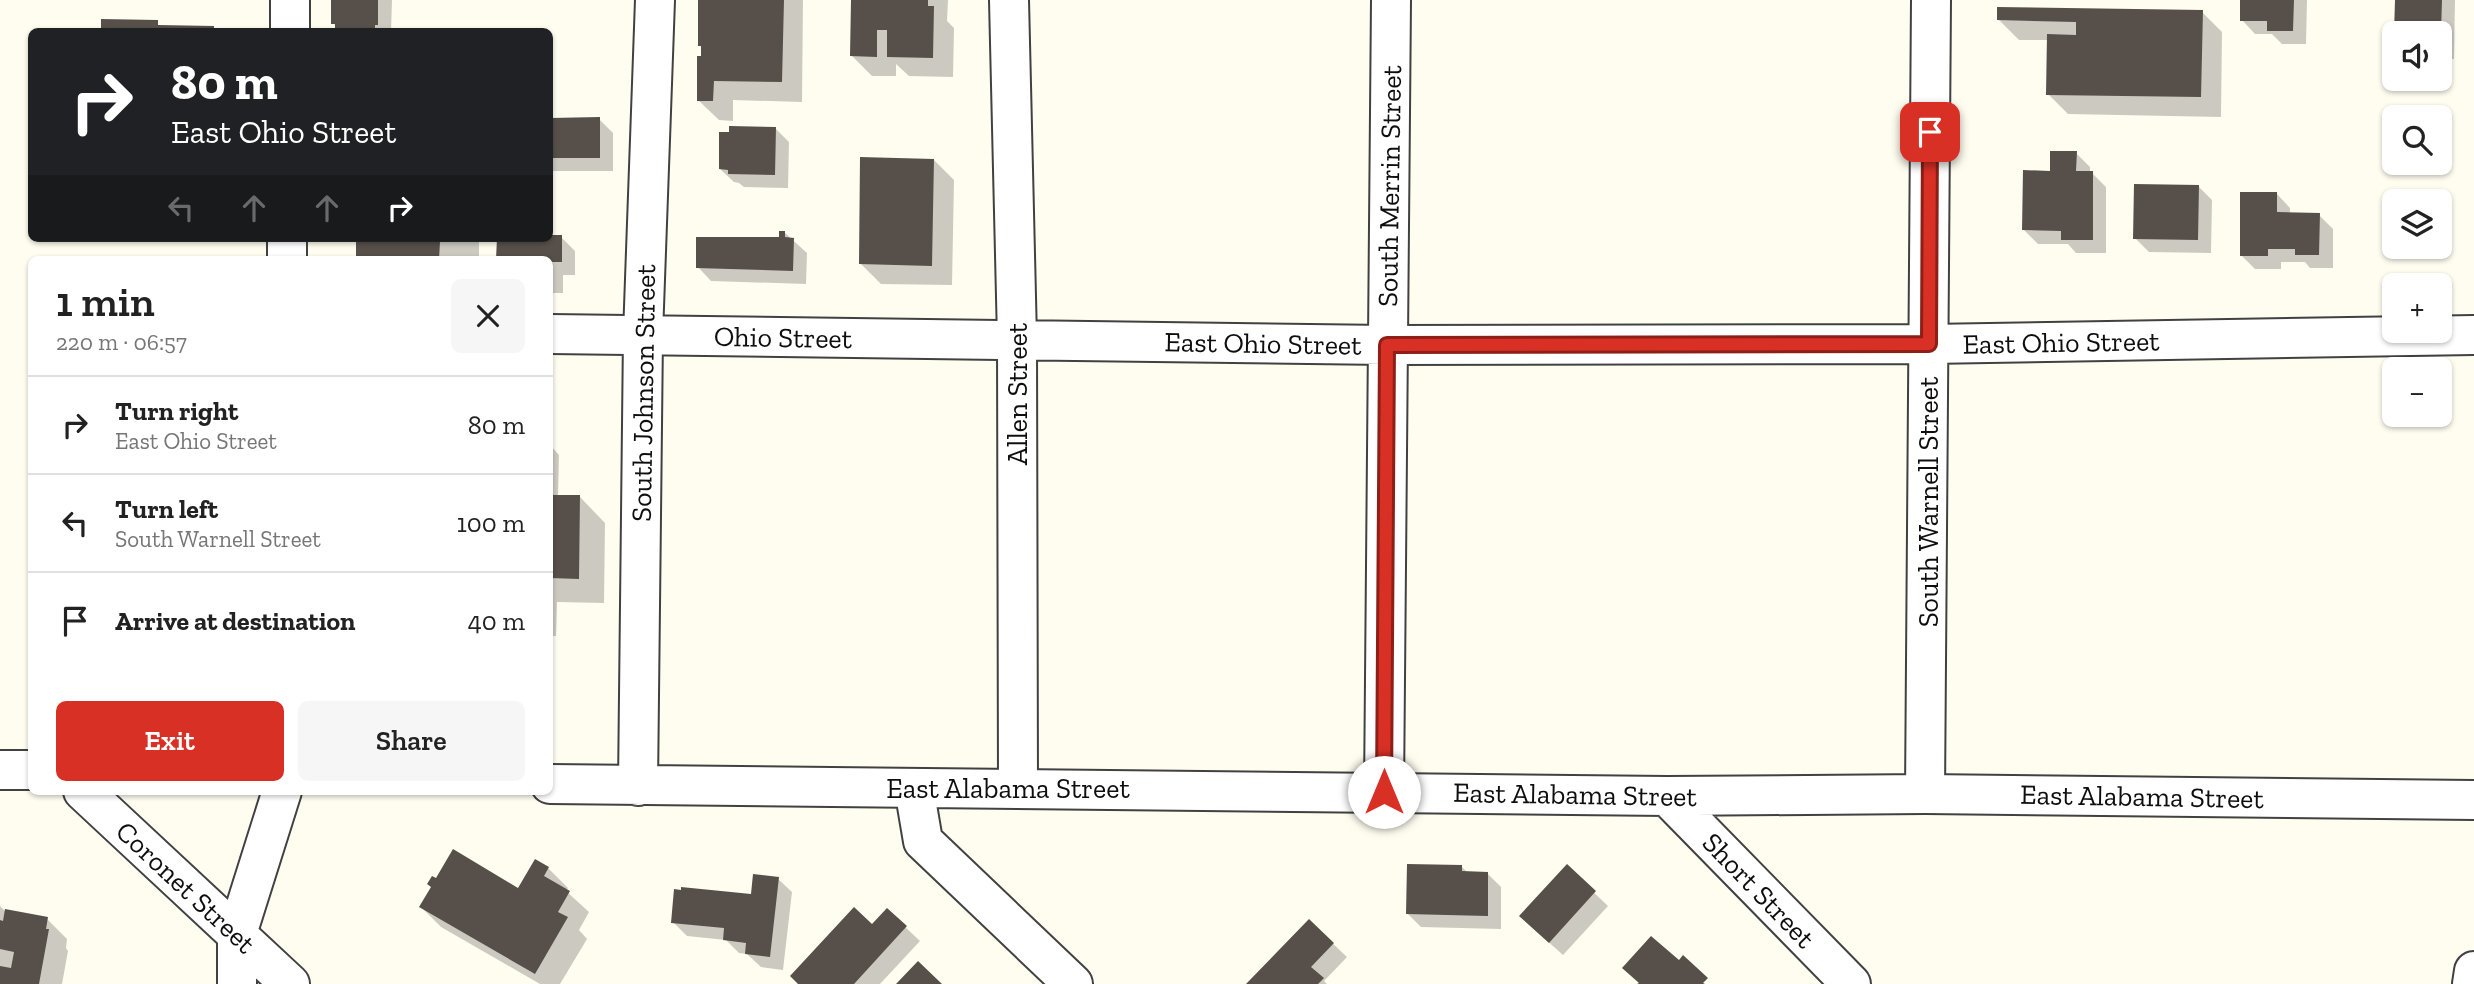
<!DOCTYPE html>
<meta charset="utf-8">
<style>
body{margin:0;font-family:"Zilla Slab",serif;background:#f6f6f6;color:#222;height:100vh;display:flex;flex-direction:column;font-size:26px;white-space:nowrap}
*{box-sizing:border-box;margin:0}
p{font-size:23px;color:#767676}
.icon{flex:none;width:38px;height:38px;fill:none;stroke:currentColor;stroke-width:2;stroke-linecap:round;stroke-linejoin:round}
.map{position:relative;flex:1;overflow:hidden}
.sheet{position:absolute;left:28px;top:256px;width:525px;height:539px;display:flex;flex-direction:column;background:#fff;border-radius:10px;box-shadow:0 2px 5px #0004}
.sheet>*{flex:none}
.top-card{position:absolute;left:28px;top:28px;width:525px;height:214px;border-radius:10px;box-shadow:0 2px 5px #0004;background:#202124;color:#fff;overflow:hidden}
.buttons{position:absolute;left:2382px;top:21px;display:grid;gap:14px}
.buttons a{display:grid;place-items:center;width:70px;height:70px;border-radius:10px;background:#fff;box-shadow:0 2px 5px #0004;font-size:35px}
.pin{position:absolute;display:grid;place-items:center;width:60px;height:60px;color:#fff;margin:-30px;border-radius:14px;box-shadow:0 4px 10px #0006}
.me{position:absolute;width:77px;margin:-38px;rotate:0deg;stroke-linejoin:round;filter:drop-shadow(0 0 5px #0008)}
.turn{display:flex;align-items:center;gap:24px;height:147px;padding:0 28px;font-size:32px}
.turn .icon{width:91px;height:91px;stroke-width:2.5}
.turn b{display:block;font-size:49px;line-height:60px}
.lanes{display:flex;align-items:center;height:66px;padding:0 28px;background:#0003;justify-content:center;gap:35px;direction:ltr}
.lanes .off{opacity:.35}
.round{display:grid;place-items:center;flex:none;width:74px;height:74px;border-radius:10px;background:#f6f6f6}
.overview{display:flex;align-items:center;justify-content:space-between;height:119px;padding:0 28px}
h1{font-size:42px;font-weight:600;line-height:52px}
.primary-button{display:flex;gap:14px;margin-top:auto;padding:14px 28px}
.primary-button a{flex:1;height:80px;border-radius:10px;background:#d93025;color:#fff;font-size:28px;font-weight:600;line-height:80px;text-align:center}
.primary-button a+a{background:#f6f6f6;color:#222}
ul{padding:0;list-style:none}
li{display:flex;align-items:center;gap:21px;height:98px;padding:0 28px;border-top:2px solid #e0e0e0}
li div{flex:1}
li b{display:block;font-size:26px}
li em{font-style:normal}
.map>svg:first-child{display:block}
.shadow{fill:#0003}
.building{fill:#57504a}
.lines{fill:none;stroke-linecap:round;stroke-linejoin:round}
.minor-casing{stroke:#414141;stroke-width:42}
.minor{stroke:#fff;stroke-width:38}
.route-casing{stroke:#8d1f18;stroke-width:18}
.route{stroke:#d93025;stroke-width:12}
.labels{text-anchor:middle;stroke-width:7;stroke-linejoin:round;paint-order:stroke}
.street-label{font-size:28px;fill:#0e0e0e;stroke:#fff}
</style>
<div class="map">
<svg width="2474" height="984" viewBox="0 0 2474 984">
<rect width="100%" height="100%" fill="#fffdf0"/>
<path class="shadow" d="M333,0H392L391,32H336L337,27L333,23Z
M700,0H803L802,102L733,100V121L719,120L698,100L703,48L699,45Z
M852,0H948L947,21L954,28L953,77L909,76L896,64V76H872L851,55Z
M2242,0H2307L2306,44H2282L2272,34H2255L2242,20Z
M2396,0H2455L2454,59L2440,58V33H2396Z
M2202,12L2222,32L2221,117L2068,114L2048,94L2049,40H2019L1999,20Z
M550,119H599L613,133V171H552L550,168Z
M775,128L789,142L788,188L744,187L739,183L734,182L720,169Z
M2076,153L2090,167V173H2092L2106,187V253H2076L2068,244H2038L2024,230L2052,173Z
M934,160L954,180L952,285L881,284L861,264Z
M2199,187L2212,200L2211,253L2149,252L2135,238Z
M2277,194L2290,208V214L2319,215L2333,229V268H2310L2305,262H2281V269H2255L2241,255Z
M784,232L807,253L806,284L711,281L698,267L780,239Z
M550,233L553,237H561L575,251V275H563V293H550V259H498L499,238H550Z
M358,238H479V259H357Z
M550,445L559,455L558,497H580L605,523L604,603L557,602L556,636H550Z
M1461,866L1468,873L1488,874L1501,887V929L1421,927L1407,913Z
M1567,867L1608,906L1563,955L1535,930Z
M548,868L568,888L566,891L589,912L579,930L587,939L560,984H540L441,927L421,907L518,890Z
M778,879L792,892L783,970L761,967L747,954L739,953L726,940L687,936L673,922L753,896Z
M0,906L5,911L47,919L67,939L66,948L68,951L62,984H0Z
M887,910L920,941L880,984H800L872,926Z
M1309,921L1347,957L1324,981L1327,984H1249Z"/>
<path class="building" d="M331,0H378V25H375V32H335V24H331Z
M698,0H784L782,82L714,81L713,101H697V56H701V46H698Z
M851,0H928V6H934L933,58L887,57V30H877V57L850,56Z
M2240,0H2294L2293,31H2267V21H2240Z
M2395,0H2442L2441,33H2394Z
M1997,7L2203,10L2201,97L2046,95L2047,34L2076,35V22L1997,20Z
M101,19L158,20V25L214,26V32H101Z
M600,117V158H550V118Z
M729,126L776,127L775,175L728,174V170L719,169V132H729Z
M2050,151H2077L2076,171H2093V240H2061V231L2022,230L2023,170L2050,171Z
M860,157L934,159L932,266L859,264Z
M2134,184L2199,185L2198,240L2133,239Z
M2240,192H2277V212L2320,213L2319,255H2295V249H2268V256H2240Z
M779,231H785V237L794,238L793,271L696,268V237H779Z
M550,235H562V262H550V259H496L497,238H550Z
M356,238H460L459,242H440L439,259H356Z
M550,495H580L579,579L550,578Z
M453,849L518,888L535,859L549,867L544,876L570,891L558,912L568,917L535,974L419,907L431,887L427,884L432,876L436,878Z
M1407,864L1462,865V871L1488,872V916L1406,914Z
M1567,864L1596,891L1549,943L1519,916Z
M753,874L779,877L770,957L745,954L746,943L723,940L724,928L671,923L674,889L681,890V887L751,894Z
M854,907L872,924L887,908L907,926L854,984H798L790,976Z
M5,909L48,917L46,929H49L39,984H0V966L11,968L14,952L0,949V920L3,921Z
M1309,919L1334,943L1311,967L1324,978L1318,984H1246Z
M1651,936L1679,960L1683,955L1708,978L1703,983L1705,984H1637L1639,983L1622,968Z
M918,961L942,984H896Z"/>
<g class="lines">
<defs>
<path id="minor" d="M1009,0L1017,339L1018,788
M290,32V0
M287,259V238
M550,334L1387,345L1929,344L2474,335
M0,770H32
M550,784L1667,796L1925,794L2474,800
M638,786L643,335L655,0
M914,788L923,841L1073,984
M83,791L290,984
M1384,792L1391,0
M1925,794L1931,0
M1667,796L1851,984
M237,984V934L282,791
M2472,984L2474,971"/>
</defs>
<use href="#minor" class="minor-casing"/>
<use href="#minor" class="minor"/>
</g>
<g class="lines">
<defs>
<path id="route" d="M1384,792L1387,345L1929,344L1930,132"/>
</defs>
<use href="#route" class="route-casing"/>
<use href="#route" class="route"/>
</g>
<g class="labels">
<g class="street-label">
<text transform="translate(1389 186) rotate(-89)" y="10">South Merrin Street</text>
<text transform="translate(783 337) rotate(1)" y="10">Ohio Street</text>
<text transform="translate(2061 342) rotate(-1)" y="10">East Ohio Street</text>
<text transform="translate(1263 343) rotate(1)" y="10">East Ohio Street</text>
<text transform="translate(643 393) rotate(-89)" y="10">South Johnson Street</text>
<text transform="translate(1017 394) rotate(-90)" y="10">Allen Street</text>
<text transform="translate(1928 502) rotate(-90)" y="10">South Warnell Street</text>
<text x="1008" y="798">East Alabama Street</text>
<text transform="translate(1575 794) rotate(1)" y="10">East Alabama Street</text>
<text transform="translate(2142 796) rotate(1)" y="10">East Alabama Street</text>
<text transform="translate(186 887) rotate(43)" y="10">Coronet Street</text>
<text transform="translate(1759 890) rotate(46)" y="10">Short Street</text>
</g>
</g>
</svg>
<div class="buttons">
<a><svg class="icon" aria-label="sound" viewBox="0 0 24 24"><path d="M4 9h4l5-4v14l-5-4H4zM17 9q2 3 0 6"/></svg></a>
<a><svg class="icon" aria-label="search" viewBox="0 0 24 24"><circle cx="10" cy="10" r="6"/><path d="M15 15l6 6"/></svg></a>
<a><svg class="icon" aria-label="layers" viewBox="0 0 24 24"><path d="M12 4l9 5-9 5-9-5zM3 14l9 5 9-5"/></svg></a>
<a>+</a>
<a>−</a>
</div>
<div class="pin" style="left:1930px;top:132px;background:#d93025"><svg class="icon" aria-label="arrive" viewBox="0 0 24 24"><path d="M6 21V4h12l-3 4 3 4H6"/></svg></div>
<svg class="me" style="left:1384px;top:792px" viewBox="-20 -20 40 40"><circle r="19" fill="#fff"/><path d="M0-13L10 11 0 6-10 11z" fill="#d93025"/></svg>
<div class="top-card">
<div class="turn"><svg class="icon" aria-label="right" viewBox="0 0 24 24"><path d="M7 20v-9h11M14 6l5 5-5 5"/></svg><div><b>80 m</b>East Ohio Street</div></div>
<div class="lanes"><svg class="icon off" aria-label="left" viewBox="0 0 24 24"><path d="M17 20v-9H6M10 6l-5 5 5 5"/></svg><svg class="icon off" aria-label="ahead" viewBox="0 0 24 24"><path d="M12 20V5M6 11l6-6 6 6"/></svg><svg class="icon off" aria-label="ahead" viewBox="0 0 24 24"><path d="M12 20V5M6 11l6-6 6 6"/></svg><svg class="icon" aria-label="right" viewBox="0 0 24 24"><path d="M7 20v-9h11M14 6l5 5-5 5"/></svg></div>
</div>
<section class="sheet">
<div class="overview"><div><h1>1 min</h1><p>220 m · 06:57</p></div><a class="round"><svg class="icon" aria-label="close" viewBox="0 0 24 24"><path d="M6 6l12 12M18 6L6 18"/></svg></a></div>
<ul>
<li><svg class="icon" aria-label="right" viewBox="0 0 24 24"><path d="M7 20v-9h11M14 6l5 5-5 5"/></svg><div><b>Turn right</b><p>East Ohio Street</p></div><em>80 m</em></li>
<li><svg class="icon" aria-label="left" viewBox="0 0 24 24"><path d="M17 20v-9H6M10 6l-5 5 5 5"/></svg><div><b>Turn left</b><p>South Warnell Street</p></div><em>100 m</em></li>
<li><svg class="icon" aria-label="arrive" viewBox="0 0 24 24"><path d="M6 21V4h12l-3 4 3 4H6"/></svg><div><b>Arrive at destination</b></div><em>40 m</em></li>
</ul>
<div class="primary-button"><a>Exit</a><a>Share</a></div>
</section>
</div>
